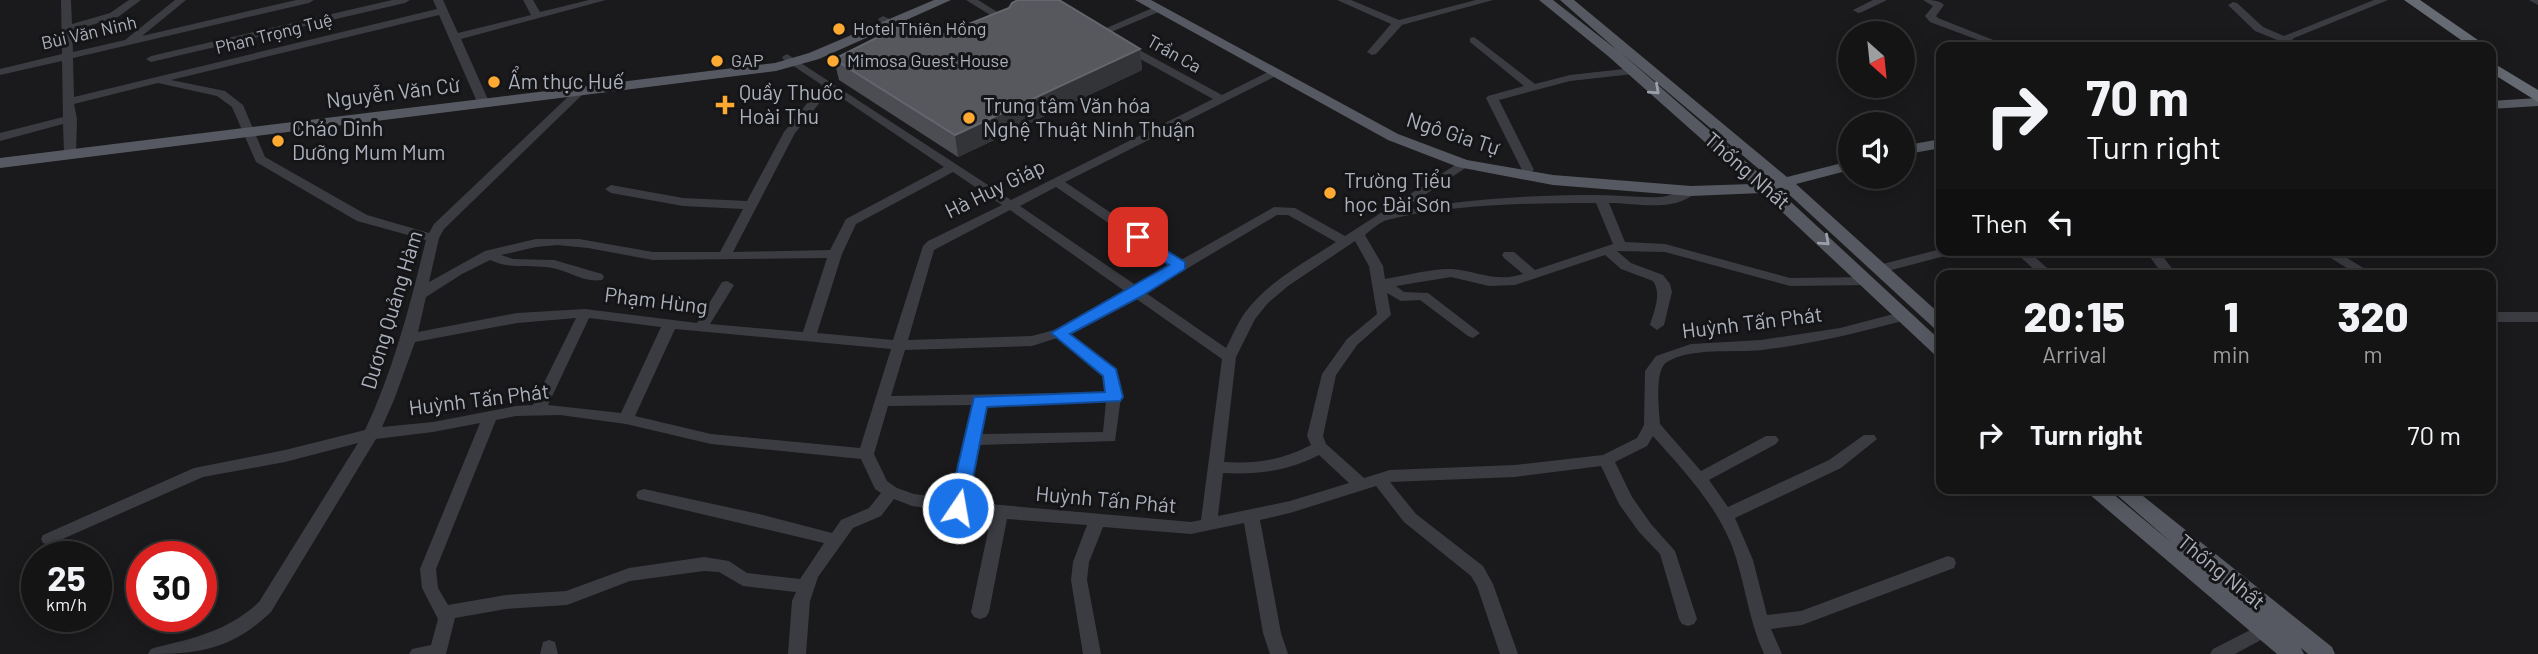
<!DOCTYPE html>
<meta charset="utf-8">
<style>
body{margin:0;font-family:Barlow,sans-serif;background:#1d1d1e;color:#f1f3f6;height:100vh;display:flex;flex-direction:column;font-size:26px;white-space:nowrap}
*{box-sizing:border-box;margin:0}
p{font-size:23px;color:#9d9ea0}
.icon{flex:none;width:38px;height:38px;fill:none;stroke:currentColor;stroke-width:2;stroke-linecap:round;stroke-linejoin:round}
.map{position:relative;flex:1;overflow:hidden}
.sheet{position:absolute;left:1936px;top:270px;width:560px;height:224px;display:flex;flex-direction:column;background:#141415;border-radius:14px;box-shadow:0 4px 18px #0003,0 0 0 2px #333334}
.sheet>*{flex:none}
.banner{position:absolute;left:1936px;top:42px;width:560px;height:214px;border-radius:14px;box-shadow:0 4px 18px #0003,0 0 0 2px #333334;background:#141415;color:#f1f3f6;overflow:hidden}
.needle{width:46px;rotate:153deg}
.fabs{position:absolute;left:1838px;top:21px;display:grid;gap:14px}
.fabs a{display:grid;place-items:center;width:77px;height:77px;border-radius:50%;background:#141415;box-shadow:0 4px 18px #0003,0 0 0 2px #333334;font-size:35px}
.speed{position:absolute;left:21px;top:541px;display:flex;gap:14px;font-size:35px;font-weight:700;text-align:center}
.speed>*{display:grid;place-content:center;width:91px;height:91px;border-radius:50%;background:#141415;box-shadow:0 4px 18px #0003,0 0 0 2px #333334;line-height:1}
.speed small{font-size:18px;font-weight:400}
.speed .limit{border:10px solid #d22;background:#fff;color:#111}
.pin{position:absolute;display:grid;place-items:center;width:60px;height:60px;color:#fff;margin:-30px;border-radius:14px;box-shadow:0 4px 10px #0006}
.me{position:absolute;width:77px;margin:-38px;rotate:12deg;stroke-linejoin:round;filter:drop-shadow(0 0 5px #0008)}
.turn{display:flex;align-items:center;gap:24px;height:147px;padding:0 35px;font-size:32px}
.turn .icon{width:91px;height:91px;stroke-width:2.5}
.turn b{display:block;font-size:49px;line-height:60px}
.then{display:flex;align-items:center;height:66px;padding:0 35px;background:#0003;gap:14px;font-size:26px}
.eta{display:flex;justify-content:space-evenly;align-items:center;height:119px;text-align:center}
.eta b{font-size:42px;font-weight:800;line-height:49px}
ul{padding:0;list-style:none}
li{display:flex;align-items:center;gap:21px;height:91px;padding:0 35px}
li div{flex:1}
li b{display:block;font-size:26px}
li em{font-style:normal}
.map>svg:first-child{display:block}
.lines{fill:none;stroke-linecap:round;stroke-linejoin:round}
.minor{fill:#3b3c42;fill-rule:evenodd}
.major{fill:#565961;fill-rule:evenodd}
.highway{fill:#666b73;fill-rule:evenodd}
.wall{fill:#4b4d52}
.shaded-wall{fill:#333438}
.building{fill:#56585e;stroke:#63666c;stroke-width:2}
.oneway{stroke:#9ba0ab}
.route{fill:#1a73e8;stroke:#114b97;stroke-width:2}
.poi-dot{fill:#fda932;stroke:#151518;stroke-width:2.5}
.labels{text-anchor:middle;stroke-width:6;stroke-linejoin:round;paint-order:stroke}
.far-poi-label{font-size:18px;fill:#acb2bd;stroke:#151518;text-anchor:start}
.far-street-label{font-size:18px;fill:#acb2bd;stroke:#151518}
.poi-label{font-size:21px;fill:#acb2bd;stroke:#151518;text-anchor:start}
.street-label{font-size:21px;fill:#acb2bd;stroke:#151518}
</style>
<div class="map">
<svg width="2538" height="654" viewBox="0 0 2538 654">
<rect width="100%" height="100%" fill="#1a1a1c"/>
<g class="lines">
<path class="minor" d="M61,0H71L72,24L110,13L129,0H141L118,17L72,31L73,52L125,40L175,0H186L142,36L296,0H314L309,3L73,58L74,97L437,9L433,0H443L458,33L531,15L523,0H533L540,12L589,0H606L461,39L490,104L484,107L478,104L439,15L171,80L225,91L243,105L265,157L367,215L429,233L434,224L573,92L576,84H584L586,86L582,95L444,229L439,238L429,282L485,251L536,239H579L653,252H720L743,209L683,206L611,193L605,189L611,185L683,198L747,201L784,132L822,85L783,59L782,57L787,54L1011,200L1213,99L1122,49V45H1130L1222,95L1270,71H1278V75L1065,182L1181,260L1274,207L1295,208L1345,236L1463,160L1469,164L1467,167L1400,211C1464,199 1529,195 1595,195C1616,195 1638,198 1660,197C1673,196 1685,187 1695,188L1697,191C1677,213 1636,203 1609,203L1625,242L1665,244L1790,278L1868,277L1875,281L1868,285L1790,286L1665,252L1617,251L1631,263L1663,275L1670,284L1672,292L1664,325L1657,330L1650,325C1654,311 1662,294 1653,281L1621,269L1605,255L1515,285L1489,286L1451,277L1396,286L1404,292L1428,293L1480,333L1473,338L1468,336L1420,300L1401,301L1387,293L1391,315L1357,345L1336,375L1323,436L1326,444L1364,478L1390,470L1515,465L1603,455L1637,438L1644,425L1645,371L1656,356L1691,344L1761,340L1840,328L1905,311L1912,316L1910,319C1861,332 1813,344 1762,350C1735,353 1691,347 1667,362C1654,370 1659,409 1660,424L1701,471L1766,436H1776L1779,440L1776,444L1709,480L1728,507L1829,460L1864,435H1874L1877,439L1841,468L1735,518L1753,560L1767,615L1801,611L1948,556L1954,558L1956,563L1954,568L1802,625L1771,629L1782,654H1764C1748,619 1745,581 1732,546C1715,503 1683,470 1653,436L1647,446L1615,462L1632,497L1651,524L1675,551L1697,619L1694,624L1688,626L1682,624L1679,619L1660,554L1639,532L1619,504L1601,466L1515,477L1390,482L1416,514L1483,566L1493,584L1518,654H1500L1477,586L1471,576L1404,522L1376,486L1290,513L1260,520L1281,633L1288,654H1270L1263,633L1244,523L1191,534L1103,527L1089,562L1087,580L1101,654H1083L1071,580L1073,562L1087,525L1007,519L989,612L986,617L980,619L974,617L971,612L991,517L912,506L894,499L881,516L853,528L818,577L810,601L806,654H788L792,601L796,592L743,586L719,572L704,571L630,581L567,605L506,609L455,618L446,654H409L412,649L431,645L438,619L422,588L420,569L480,423L433,432L376,439L271,612C232,649 200,654 148,654L151,649L157,647C196,638 229,630 259,602L358,443L285,462L203,477L49,545L43,543L41,539L43,535L194,468L285,450L365,430C394,369 410,305 426,240L357,221L256,162L232,107L217,96L158,83L74,104L77,119L76,153L70,157L64,153L63,124L0,141V133L63,117L62,61L0,75V69L62,54ZM830,90L944,167L846,219L830,250L733,252L795,133ZM953,172L1002,205L928,241L923,246L893,340L817,333L842,254L856,224ZM1056,187L1171,266L1137,286L1020,206ZM1596,203L1613,244L1535,270L1514,252H1504L1502,255L1504,258L1523,274C1495,283 1478,271 1452,269C1432,268 1404,276 1385,279L1383,266L1365,235C1371,230 1380,222 1387,220C1451,204 1530,203 1596,203ZM1010,210L1126,292L1054,330L1032,336L908,340L934,250ZM1277,215H1288L1336,242C1304,263 1267,282 1244,314C1237,324 1232,337 1226,348L1146,293ZM1355,241L1369,266L1377,314L1347,339L1322,374L1307,436L1311,445C1283,460 1256,464 1224,462L1236,357L1255,319L1268,303L1288,286ZM557,245L588,248L653,260L827,258L803,332L710,324L734,285L727,281L722,282L697,323L585,309L517,313L418,332L426,297L462,274L490,260C511,270 531,264 552,268C569,271 584,283 602,280L604,277L602,274L554,260L513,259L501,255L536,247ZM1135,298L1222,359L1201,520L1191,522L967,502L979,445L1115,441L1121,397L1117,373L1069,334ZM576,318L533,405L516,406L433,422L382,427L394,400L415,342L517,323ZM589,318L661,327L621,413L548,405ZM675,329L891,349L860,448L711,434L635,416ZM1057,338L1103,375L1106,392L891,396L905,350L1032,346ZM1106,402L1103,432L981,434L987,404ZM972,405L952,499L914,494L897,488L887,481L874,454L888,406ZM560,415L626,424L711,444L861,459L875,489L881,493L869,508L841,520L832,533L759,514L644,489L638,491L636,495L638,499L824,543L800,579L747,573L729,561L704,557L629,568L566,591L506,595L448,605L438,588L436,569L496,420L516,416ZM1319,455L1349,483L1290,501L1218,516L1223,473C1257,475 1288,471 1319,455Z
M392,0H410L405,3L151,62L146,59L151,56Z
M966,0H978L1012,21L1011,23H1003Z
M1337,0H1351L1399,20L1476,0H1493L1402,25L1376,54L1372,55L1367,52L1391,24Z
M1873,0H1887L1862,12L1858,13L1853,10Z
M1923,0C1931,0 1939,0 1944,5L1936,16L1938,18L2011,47H1997L1930,22L1925,16L1933,6Z
M2374,0H2388L2294,38L2292,40L2298,47H2287L2282,42L2255,31L2228,5L2233,2L2237,3L2263,27L2284,36Z
M2529,0H2538V5Z
M1157,6L1162,9L1161,11L1104,35H1096L1095,33Z
M883,16L920,33L921,35L920,37H912L879,21L878,19Z
M1474,37L1535,84L1570,75L1633,68L1639,71L1633,74L1570,81L1499,100L1534,170L1528,174L1522,170L1486,98L1488,96L1524,86L1470,42V38Z
M1941,249L1957,250L1956,253L1880,273L1873,269L1875,266Z
M2013,250H2027L2055,275H2040Z
M2145,250H2158L2177,275H2163Z
M2318,250H2334L2375,275H2358Z
M2490,312H2538V322H2490Z
M2264,623L2270,625L2273,630L2270,635L2235,654H2210L2213,649Z
M549,640L555,642L558,654H540L543,642Z"/>
<path class="major" d="M934,0H951L819,59L776,71L0,168V158L775,63L809,53Z
M1135,0H1151L1398,134L1467,160L1553,175L1691,186L1752,184L1608,56L1539,0H1553L1617,50L1560,0H1574L1787,177L1850,161V170L1796,184L1941,315V331L1935,329L1782,188L1777,189L1941,341V357L1935,355L1762,193L1691,196L1553,185L1458,167L1388,140ZM1619,51L1773,181L1769,182Z
M2538,98V106L2490,109V101Z
M1941,139V148L1902,155V146Z
M2082,488H2106L2172,543L2109,488H2133L2332,647L2335,654H2308L2301,648L2304,654H2277Z"/>
<path class="highway" d="M2404,0H2420L2488,47H2471Z
M2490,61L2538,90V102L2490,72Z"/>
</g>
<path class="wall" d="M944,34L1140,49L1142,70L958,157L839,80L834,59Z"/>
<path class="shaded-wall" d="M1140,49L1142,70L958,157L955,135Z"/>
<path class="building" d="M1018,0H1059L1140,49L955,135L834,59L908,22L944,34L1009,8L1012,3Z"/>
<defs><path id="oneway-chevron" d="M-2-3.5L2.5 0L-2 3.5" fill="none" stroke-width="1.6" stroke-linecap="round" stroke-linejoin="round" transform="scale(1.75)"/></defs>
<g class="oneway">
<use href="#oneway-chevron" transform="translate(1655 90) rotate(42)"/>
<use href="#oneway-chevron" transform="translate(1825 241) rotate(42)"/>
</g>
<path class="route" d="M1138,233L1185,262V269L1142,296L1070,334L1116,369L1123,397L1120,401L987,407L967,508L964,513H951L948,508L974,397L1105,392L1103,376L1051,333L1169,265L1133,240V234Z"/>
<g class="poi-dot">
<circle cx="839" cy="29" r="7"/>
<circle cx="717" cy="61" r="7"/>
<circle cx="833" cy="61" r="7"/>
<circle cx="494" cy="82" r="7"/>
<path d="M721.5 94.5h7v7h7v7h-7v7h-7v-7h-7v-7h7z"/>
<circle cx="969" cy="118" r="7"/>
<circle cx="278" cy="141" r="7"/>
<circle cx="1330" cy="193" r="7"/>
</g>
<g class="labels">
<g class="far-poi-label">
<text x="853" y="35">Hotel Thiên Hồng</text>
<text x="731" y="67">GAP</text>
<text x="847" y="67">Mimosa Guest House</text>
</g>
<g class="far-street-label">
<text transform="translate(89 33) rotate(-13)" y="6">Bùi Văn Ninh</text>
<text transform="translate(274 34) rotate(-14)" y="6">Phan Trọng Tuệ</text>
<text transform="translate(1174 54) rotate(29)" y="6">Trần Ca</text>
</g>
<g class="poi-label">
<text x="508" y="89">Ẩm thực Huế</text>
<text x="739" y="100">Quầy Thuốc<tspan x="739" dy="24">Hoài Thu</tspan></text>
<text x="983" y="113">Trung tâm Văn hóa<tspan x="983" dy="24">Nghệ Thuật Ninh Thuận</tspan></text>
<text x="292" y="136">Cháo Dinh<tspan x="292" dy="24">Dưỡng Mum Mum</tspan></text>
<text x="1344" y="188">Trường Tiểu<tspan x="1344" dy="24">học Đài Sơn</tspan></text>
</g>
<g class="street-label">
<text transform="translate(393 93) rotate(-7)" y="7">Nguyễn Văn Cừ</text>
<text transform="translate(1453 134) rotate(18)" y="7">Ngô Gia Tự</text>
<text transform="translate(1747 171) rotate(41)" y="7">Thống Nhất</text>
<text transform="translate(995 189) rotate(-26)" y="7">Hà Huy Giáp</text>
<text transform="translate(656 301) rotate(7)" y="7">Phạm Hùng</text>
<text transform="translate(392 310) rotate(-73)" y="7">Dương Quảng Hàm</text>
<text transform="translate(1752 323) rotate(-7)" y="7">Huỳnh Tấn Phát</text>
<text transform="translate(479 400) rotate(-7)" y="7">Huỳnh Tấn Phát</text>
<text transform="translate(1106 500) rotate(5)" y="7">Huỳnh Tấn Phát</text>
<text transform="translate(2221 572) rotate(39)" y="7">Thống Nhất</text>
</g>
</g>
</svg>
<div class="fabs">
<a><svg class="needle" viewBox="-14 -14 28 28"><path d="M0-13l5 13h-10z" fill="#e53935"/><path d="M0 13l5-13h-10z" fill="#9d9ea0"/></svg></a>
<a><svg class="icon" aria-label="sound" viewBox="0 0 24 24"><path d="M4 9h4l5-4v14l-5-4H4zM17 9q2 3 0 6"/></svg></a>
</div>
<div class="speed"><div>25<small>km/h</small></div><div class="limit">30</div></div>
<div class="pin" style="left:1138px;top:237px;background:#d93025"><svg class="icon" aria-label="arrive" viewBox="0 0 24 24"><path d="M6 21V4h12l-3 4 3 4H6"/></svg></div>
<svg class="me" style="left:958px;top:508px" viewBox="-20 -20 40 40"><circle r="17" fill="#1a73e8" stroke="#fff" stroke-width="3"/><path d="M0-11L8 9 0 5-8 9z" fill="#fff"/></svg>
<div class="banner">
<div class="turn"><svg class="icon" aria-label="right" viewBox="0 0 24 24"><path d="M7 20v-9h11M14 6l5 5-5 5"/></svg><div><b>70 m</b>Turn right</div></div>
<div class="then">Then<svg class="icon" aria-label="left" viewBox="0 0 24 24"><path d="M17 20v-9H6M10 6l-5 5 5 5"/></svg></div>
</div>
<section class="sheet">
<div class="eta">
<div><b>20:15</b><p>Arrival</p></div>
<div><b>1</b><p>min</p></div>
<div><b>320</b><p>m</p></div>
</div>
<ul>
<li><svg class="icon" aria-label="right" viewBox="0 0 24 24"><path d="M7 20v-9h11M14 6l5 5-5 5"/></svg><div><b>Turn right</b></div><em>70 m</em></li>
</ul>
</section>
</div>
